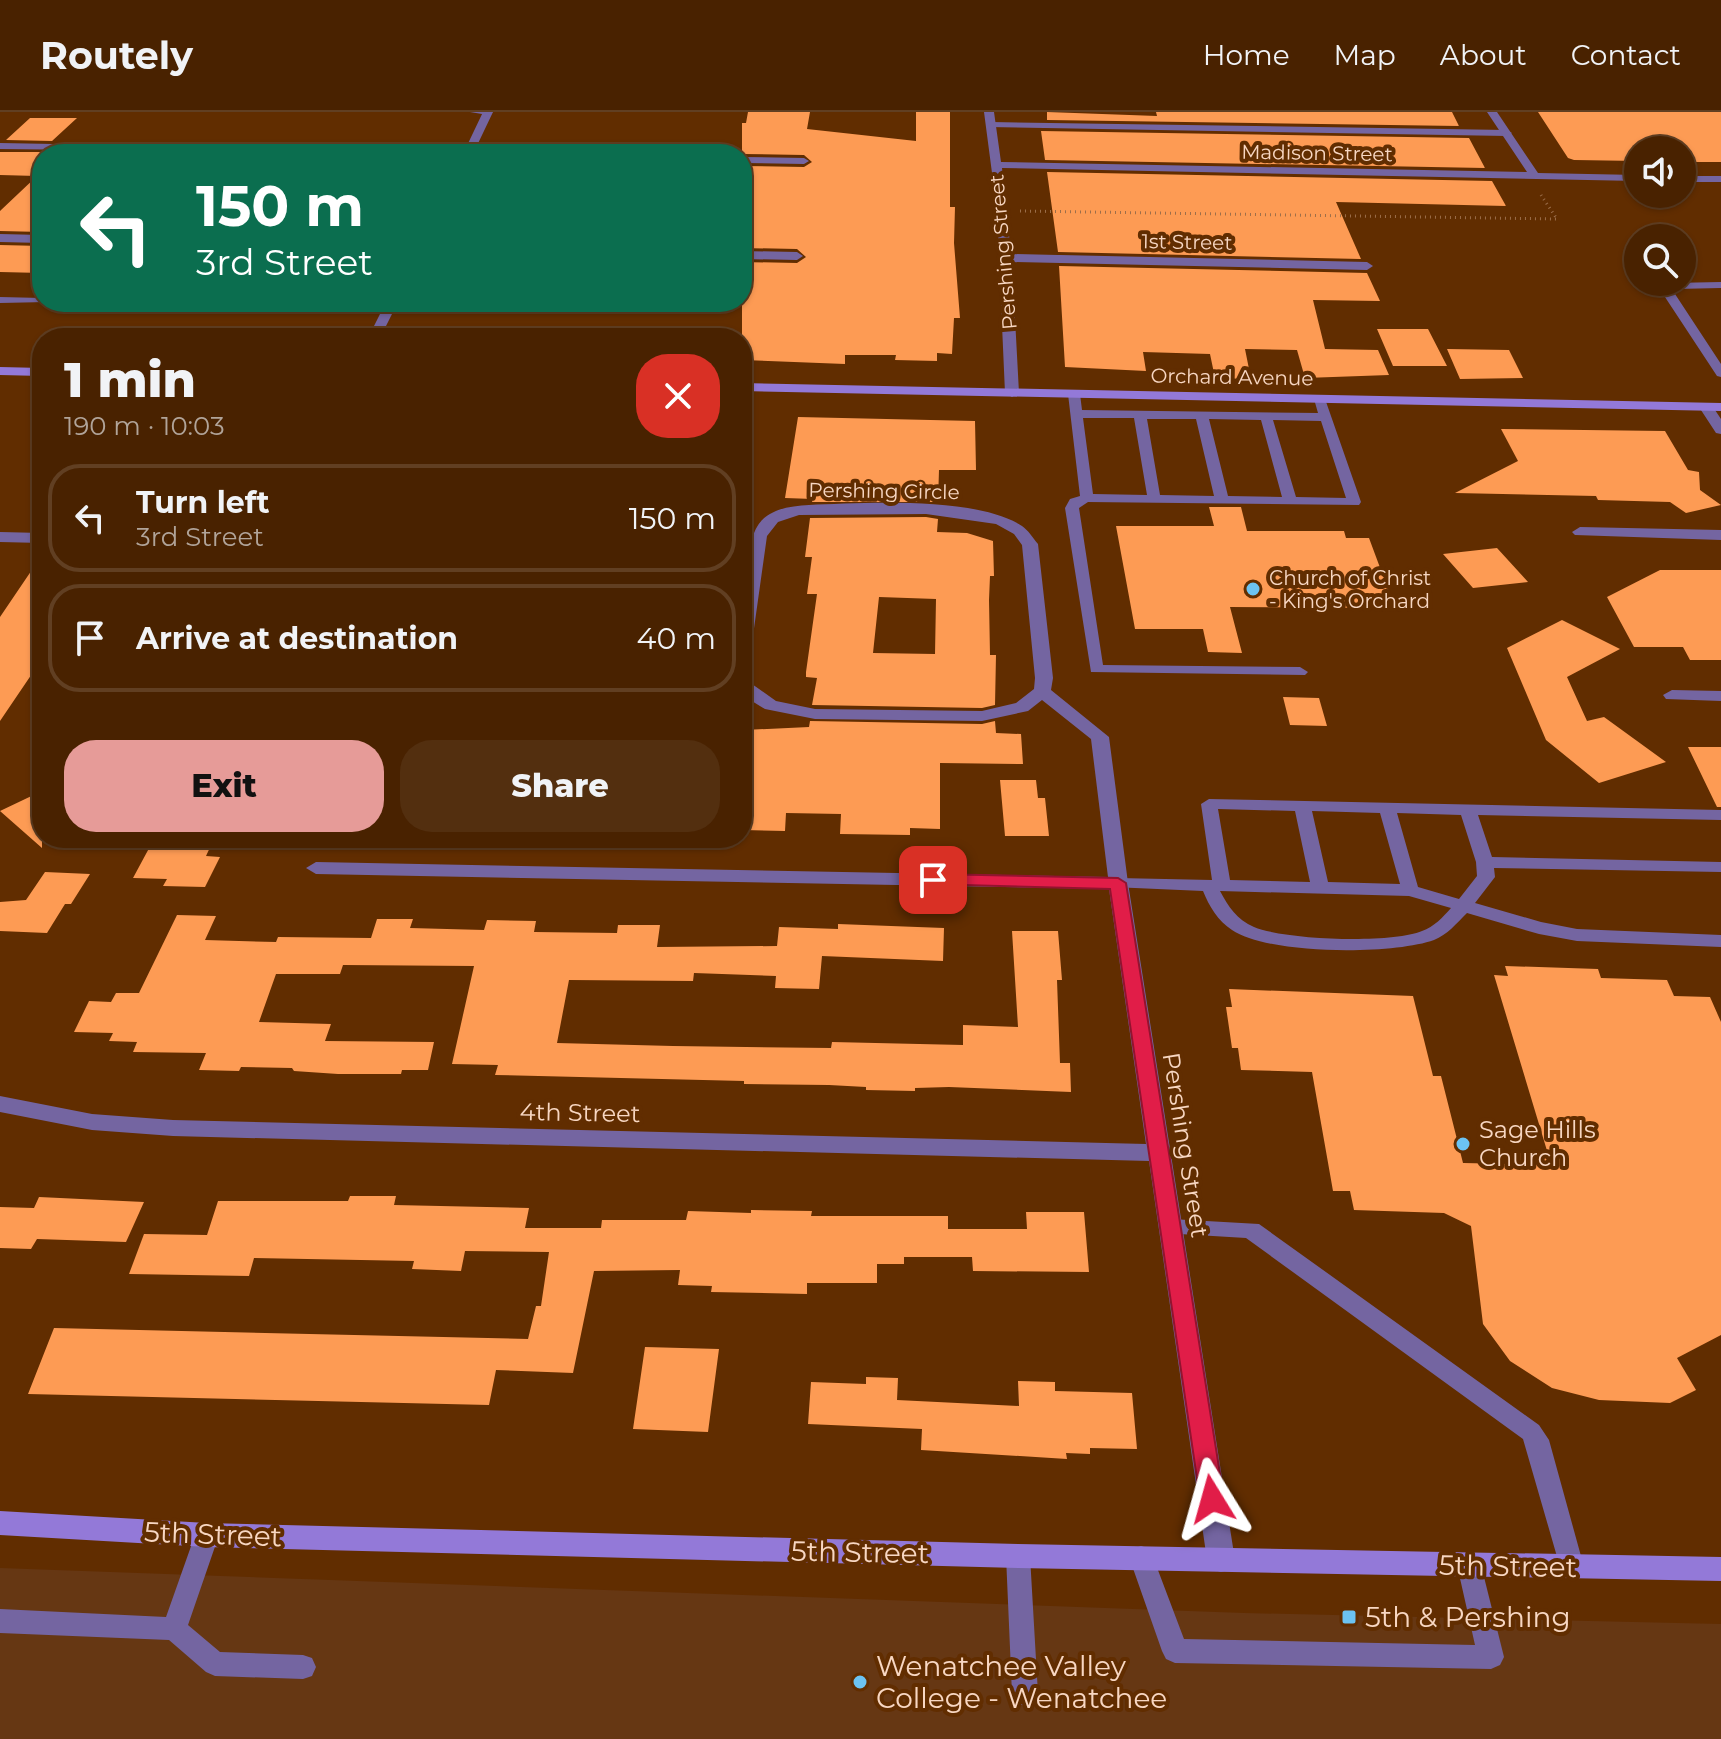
<!DOCTYPE html>
<meta charset="utf-8">
<style>
body{margin:0;font-family:Montserrat,sans-serif;background:#532f0f;color:#f1f3f6;height:100vh;display:flex;flex-direction:column;font-size:30px;white-space:nowrap}
*{box-sizing:border-box;margin:0}
p{font-size:26px;color:#b1a499}
.icon{flex:none;width:44px;height:44px;fill:none;stroke:currentColor;stroke-width:2;stroke-linecap:round;stroke-linejoin:round}
.map{position:relative;flex:1;overflow:hidden}
.sheet{position:absolute;left:32px;top:216px;width:720px;height:520px;display:flex;flex-direction:column;background:#492200;border-radius:32px;box-shadow:0 2px 6px #0004,0 0 0 2px #613f22}
.sheet>*{flex:none}
.banner{position:absolute;left:32px;top:32px;width:720px;height:168px;border-radius:32px;box-shadow:0 2px 6px #0004,0 0 0 2px #613f22;background:#0b6e4f;color:#fff;overflow:hidden}
.buttons{position:absolute;left:1624px;top:24px;display:grid;gap:16px}
.buttons a{display:grid;place-items:center;width:72px;height:72px;border-radius:50%;background:#492200;box-shadow:0 2px 6px #0004,0 0 0 2px #613f22;font-size:40px}
.pin{position:absolute;display:grid;place-items:center;width:68px;height:68px;color:#fff;margin:-34px;border-radius:16px;box-shadow:0 4px 12px #0006}
.me{position:absolute;width:88px;margin:-44px;rotate:352deg;stroke-linejoin:round;filter:drop-shadow(0 0 6px #0008)}
.turn{display:flex;align-items:center;gap:28px;height:168px;padding:0 32px;font-size:36px}
.turn .icon{width:104px;height:104px;stroke-width:2.5}
.turn b{display:block;font-size:56px;line-height:68px}
.round{display:grid;place-items:center;flex:none;width:84px;height:84px;border-radius:32px;background:#532f0f}
.summary{display:flex;align-items:center;justify-content:space-between;height:136px;padding:0 32px}
h1{font-size:48px;font-weight:800;line-height:60px}
.action{display:flex;gap:16px;margin-top:auto;padding:16px 32px}
.action a{flex:1;height:92px;border-radius:32px;background:#e69b98;color:#111;font-size:32px;font-weight:800;line-height:92px;text-align:center}
.action a+a{background:#532f0f;color:#f1f3f6}
ul{padding:0;list-style:none}
li{display:flex;align-items:center;gap:24px;height:108px;margin:0 16px 12px;padding:0 16px;border:4px solid #613f22;border-radius:32px}
li div{flex:1}
li b{display:block;font-size:30px}
li em{font-style:normal}
header{display:flex;align-items:center;gap:48px;box-sizing:border-box;height:112px;padding:0 40px;background:#492200;border-bottom:2px solid #613f22}
header strong{font-size:38px}
nav{display:flex;gap:44px;margin-inline-start:auto;font-size:28px}
.map>svg:first-child{display:block}
.built{fill:#663713}
.building{fill:#fd9b54;fill-rule:evenodd}
.lines{fill:none;stroke-linecap:round;stroke-linejoin:round}
.path{stroke:#9b6e4a;stroke-width:3;stroke-dasharray:1 4;stroke-linecap:butt}
.lane{fill:#7465a1;fill-rule:evenodd}
.street{fill:#7465a1;fill-rule:evenodd}
.secondary{fill:#9379d8;fill-rule:evenodd}
.route{fill:#e11d48;stroke:#92132f;stroke-width:2}
.poi-dot{fill:#6cc3f2;stroke:#612d00;stroke-width:3}
.labels{text-anchor:middle;stroke-width:8;stroke-linejoin:round;paint-order:stroke}
.far-street-label{font-size:20px;fill:#f8d7c2;stroke:#612d00}
.far-poi-label{font-size:20px;fill:#f8d7c2;stroke:#612d00;text-anchor:start}
.street-label{font-size:24px;fill:#f8d7c2;stroke:#612d00}
.poi-label{font-size:24px;fill:#f8d7c2;stroke:#612d00;text-anchor:start}
.near-street-label{font-size:28px;fill:#f8d7c2;stroke:#612d00}
.near-poi-label{font-size:28px;fill:#f8d7c2;stroke:#612d00;text-anchor:start}
</style>
<header>
<strong>Routely</strong>
<nav><a>Home</a><a>Map</a><a>About</a><a>Contact</a></nav>
</header>
<div class="map">
<svg width="1721" height="1627" viewBox="0 0 1721 1627">
<rect width="100%" height="100%" fill="#612d00"/>
<path class="built" d="M0,1456L1244,1501L1721,1512V1627H0Z"/>
<path class="building" d="M748,0H810L807,17L916,29V0H950V95H955L954,131L960,206H954L952,242L937,241V249L895,248L896,243H845V252L742,248V150L797,151L806,145L797,137L742,136V54L804,55L812,50L804,43L742,42V11H746Z
M1047,0L1157,4L1156,0H1452L1459,14L1047,8Z
M1538,0H1721V50H1682V38H1638V49L1574,48L1568,46Z
M30,6H77L52,29L6,28Z
M1041,19L1469,26L1485,56L1045,48Z
M0,40H42V120L0,119V99L37,64L0,63Z
M1047,60L1492,69L1506,94L1336,90L1361,147L1058,140Z
M0,133L42,134V161L0,160Z
M1059,154L1367,161L1380,189L1313,188L1325,237L1378,238L1389,263L1305,266L1297,238L1245,237L1251,267L1215,266L1210,242L1143,240L1146,259L1065,255Z
M1377,217H1428L1447,254H1393Z
M1447,237L1509,238L1523,266L1460,267Z
M798,305L975,309L976,358H939L938,390H812L813,387L785,386Z
M1501,317L1665,319L1688,358L1699,360L1700,378L1721,393L1686,401L1670,390L1598,388L1596,384L1455,381L1518,349Z
M1209,395H1241L1247,419H1344L1346,426H1369L1395,496L1230,495L1242,541L1208,540L1203,517H1135L1116,414H1214Z
M926,405L938,407L937,420L967,421L993,429L994,464H990L989,488L990,543H996L995,593L982,596L812,593L817,566L806,565V560L817,482H807L812,445H805L810,406ZM879,485L936,487L935,542L873,541Z
M1497,436L1528,470L1473,476L1443,442Z
M42,443V547L0,609V505Z
M1660,458H1721V548H1690L1683,535H1634L1607,485Z
M1562,508L1620,537L1567,565L1587,609L1604,605L1666,650L1599,671L1546,628L1507,536Z
M1283,585L1319,586L1327,614L1290,613Z
M810,609L982,612L995,609L996,621L1021,622L1023,652L940,651V717L910,716V723L840,722L841,702L786,701L785,719L743,718L751,646H742L744,618L809,615Z
M1688,635H1721V695H1717Z
M1000,668H1036L1038,686H1045L1049,724H1005Z
M42,679V736L0,699Z
M154,727L213,729L206,744L220,745L205,775L163,774L167,767L133,766Z
M45,760L90,762L71,792H65L47,821L0,819V790L26,788Z
M177,803L216,804L205,828L276,830L278,825L371,826L377,807H413L410,816L484,818L487,808L536,809L534,820L617,821L618,813H660L657,835L777,834L779,815L838,817V812L944,816L943,849L822,844L819,877L775,876L776,864L694,861L693,869L569,868L557,931L673,934L831,936L832,930L963,933V913L1018,915L1012,819H1058L1062,868H1057L1060,951H1070L1071,980L949,975L915,976V979L866,978V975L829,973L744,972V969L495,963L498,953L452,952L474,854L343,853L340,862H276L259,910L331,912L325,929L434,930L428,958H402L401,962H338L294,959L292,956L241,955L239,959L199,958L206,941L133,940L137,930L109,929L113,921L74,920L89,889L111,890L116,881H139Z
M1505,854L1598,857L1601,866L1667,868L1674,884L1710,885L1721,910V1223L1677,1246L1696,1278L1670,1291L1599,1288L1552,1276L1510,1249L1483,1212L1471,1114L1444,1101L1354,1098L1350,1079H1333L1312,960L1241,958L1238,936H1232L1226,895H1232L1229,877L1413,884L1433,964H1441L1463,1051L1511,1052L1517,1041L1548,1042L1494,863L1508,864Z
M350,1084H396L394,1093L529,1096L525,1116H601L602,1108H686L688,1099L751,1101V1098L812,1099L811,1104H948V1117H1027L1026,1100H1084L1089,1160L973,1159L972,1145H904V1152H877V1171H807V1182L711,1180L712,1174L678,1173L680,1158L594,1159L573,1261L496,1258L489,1293L28,1282L54,1216L528,1227L536,1194H541L549,1140L465,1139L461,1159L412,1157L414,1149L254,1146L249,1164L129,1162L144,1122L207,1123L218,1089H348Z
M39,1085L144,1090L126,1130L37,1127L31,1137L0,1136V1095L34,1096Z
M645,1235L719,1237L708,1320L633,1317Z
M866,1265L898,1266L897,1288L1019,1294L1018,1269L1055,1270V1279L1132,1281L1137,1337L1090,1336V1342L1066,1341L1067,1347L921,1338L922,1317L808,1312L811,1270L866,1272Z"/>
<g class="lines">
<path class="path" d="M1020,99L1557,107L1541,83"/>
<path class="lane" d="M470,0H493L488,3Z
M991,10L1507,18L1512,21L1507,24L988,15L986,13Z
M1721,170V176L1676,177L1675,182L1721,252V265L1717,264L1663,182L1665,174L1671,171Z
M0,185L42,186V190H47L0,191Z
M104,190L390,192L396,195L390,198L110,193Z
M1074,278L1080,282L1082,298L1318,301L1314,287L1324,284L1361,390L1359,393L1088,390L1079,396L1103,553L1300,555L1308,560L1305,563L1091,560L1065,396L1070,387L1080,384L1068,282ZM1083,306H1134L1147,383L1093,382ZM1147,307H1196L1214,384L1160,383ZM1209,307L1261,308L1282,385L1228,384ZM1273,308L1321,309L1346,386L1296,385Z
M1209,687L1721,698V708L1478,703L1492,745L1721,750V760L1494,756L1495,765L1475,791L1541,810L1577,817L1721,823V835L1577,829L1539,822L1467,801C1457,811 1447,823 1434,828C1392,843 1269,843 1232,818C1218,809 1209,794 1203,779L1112,775L1109,771L1112,767L1118,766L1212,768L1201,692ZM1218,697L1295,699L1310,770L1230,768ZM1312,699L1380,701L1400,772L1328,770ZM1397,701L1461,703L1476,750L1477,764L1459,787L1418,775ZM1220,779L1409,784L1451,796C1443,805 1434,815 1422,819C1391,832 1285,828 1254,815C1237,808 1228,794 1220,779Z
M1171,1107L1259,1112L1539,1313L1549,1328L1584,1455L1581,1463L1572,1466L1563,1463L1560,1455L1523,1327L1246,1126L1163,1121L1160,1115L1163,1109Z
M207,1412L216,1415L219,1423L188,1513L220,1540L303,1543L312,1546L316,1555L312,1564L303,1567L215,1564L206,1560L169,1528L0,1521V1497L166,1505L195,1423L198,1415Z
M1018,1433L1027,1436L1030,1444L1038,1582L1034,1591L1025,1594L1016,1591L1012,1582L1006,1444L1009,1436Z
M1141,1434L1150,1437L1153,1445L1184,1527L1475,1533L1457,1453L1460,1445L1469,1442L1478,1445L1481,1453L1504,1545L1500,1553L1491,1557L1175,1551L1166,1547L1162,1539L1129,1445L1132,1437Z"/>
<path class="street" d="M483,0H493L473,42H463Z
M984,0H994L1001,50L1527,60L1487,0H1497L1538,61L1638,63V69L1002,56L1011,142L1367,150L1373,154L1367,158L1012,150L1019,281L1012,285L1005,281L997,99Z
M0,31L442,39L447,42L0,37Z
M742,45L804,46L809,49L804,52L742,51Z
M1682,64H1721V70H1682Z
M0,122L42,123V131L0,130Z
M742,139L797,140L803,144L797,148L742,147Z
M386,190H398L380,226H368Z
M1706,291L1711,292L1721,307V322L1716,321L1699,295Z
M809,393C863,391 977,384 1022,414C1028,418 1033,426 1038,432L1053,566L1051,578L1109,625L1128,771L1235,1448L1231,1457L1221,1460L1211,1457L1207,1448L1149,1049L173,1024L92,1018L0,1000V984L92,1002L173,1008L1146,1032L1109,777L316,762L306,756L316,750L1108,765L1091,627L1042,588L1028,599L982,609L815,607L765,597L742,583V565L776,589L815,597L982,599L1016,591L1034,577L1035,566L1022,433L1014,422L996,412L926,402L799,403L778,410L767,424L750,545L742,550C742,517 739,432 762,408C774,396 793,394 809,393Z
M1580,415L1721,418V428L1575,423L1572,420Z
M0,420L42,421V431L0,430Z
M1672,578L1721,579V589L1666,587L1663,583Z"/>
<path class="secondary" d="M0,255L42,256V264L0,263Z
M742,271L1721,291V299L742,279Z
M0,1399L207,1411L1018,1432L1721,1445V1469L1018,1456L207,1435L0,1423Z"/>
</g>
<path class="route" d="M933,762L1118,766L1126,771L1224,1387L1221,1395L1212,1398L1203,1395L1200,1387L1110,777L926,772L924,768L926,764Z"/>
<g class="poi-dot">
<circle cx="1253" cy="477" r="8"/>
<circle cx="1463" cy="1032" r="8"/>
<rect x="1341" y="1497" width="16" height="16" rx="4"/>
<circle cx="860" cy="1570" r="8"/>
</g>
<g class="labels">
<g class="far-street-label">
<text transform="translate(1317 41) rotate(1)" y="7">Madison Street</text>
<text transform="translate(1187 130) rotate(1)" y="7">1st Street</text>
<text transform="translate(1003 140) rotate(-95)" y="7">Pershing Street</text>
<text transform="translate(1232 265) rotate(1)" y="7">Orchard Avenue</text>
<text transform="translate(884 379) rotate(1)" y="7">Pershing Circle</text>
</g>
<g class="far-poi-label">
<text x="1269" y="473">Church of Christ<tspan x="1269" dy="23">- King's Orchard</tspan></text>
</g>
<g class="street-label">
<text transform="translate(580 1001) rotate(1)" y="8">4th Street</text>
<text transform="translate(1185 1033) rotate(81)" y="8">Pershing Street</text>
</g>
<g class="poi-label">
<text x="1479" y="1026">Sage Hills<tspan x="1479" dy="28">Church</tspan></text>
</g>
<g class="near-street-label">
<text transform="translate(213 1422) rotate(2)" y="10">5th Street</text>
<text transform="translate(860 1440) rotate(1)" y="10">5th Street</text>
<text transform="translate(1508 1454) rotate(1)" y="10">5th Street</text>
</g>
<g class="near-poi-label">
<text x="1365" y="1515">5th &amp; Pershing</text>
<text x="876" y="1564">Wenatchee Valley<tspan x="876" dy="32">College - Wenatchee</tspan></text>
</g>
</g>
</svg>
<div class="buttons">
<a><svg class="icon" aria-label="sound" viewBox="0 0 24 24"><path d="M4 9h4l5-4v14l-5-4H4zM17 9q2 3 0 6"/></svg></a>
<a><svg class="icon" aria-label="search" viewBox="0 0 24 24"><circle cx="10" cy="10" r="6"/><path d="M15 15l6 6"/></svg></a>
</div>
<div class="pin" style="left:933px;top:768px;background:#d93025"><svg class="icon" aria-label="arrive" viewBox="0 0 24 24"><path d="M6 21V4h12l-3 4 3 4H6"/></svg></div>
<svg class="me" style="left:1212px;top:1387px" viewBox="-20 -20 40 40"><path d="M0-17L14 15 0 8-14 15z" fill="#e11d48" stroke="#fff" stroke-width="4"/></svg>
<div class="banner">
<div class="turn"><svg class="icon" aria-label="left" viewBox="0 0 24 24"><path d="M17 20v-9H6M10 6l-5 5 5 5"/></svg><div><b>150 m</b>3rd Street</div></div>
</div>
<section class="sheet">
<div class="summary"><div><h1>1 min</h1><p>190 m · 10:03</p></div><a class="round" style="background:#d93025;color:#fff"><svg class="icon" aria-label="close" viewBox="0 0 24 24"><path d="M6 6l12 12M18 6L6 18"/></svg></a></div>
<ul>
<li><svg class="icon" aria-label="left" viewBox="0 0 24 24"><path d="M17 20v-9H6M10 6l-5 5 5 5"/></svg><div><b>Turn left</b><p>3rd Street</p></div><em>150 m</em></li>
<li><svg class="icon" aria-label="arrive" viewBox="0 0 24 24"><path d="M6 21V4h12l-3 4 3 4H6"/></svg><div><b>Arrive at destination</b></div><em>40 m</em></li>
</ul>
<div class="action"><a>Exit</a><a>Share</a></div>
</section>
</div>
